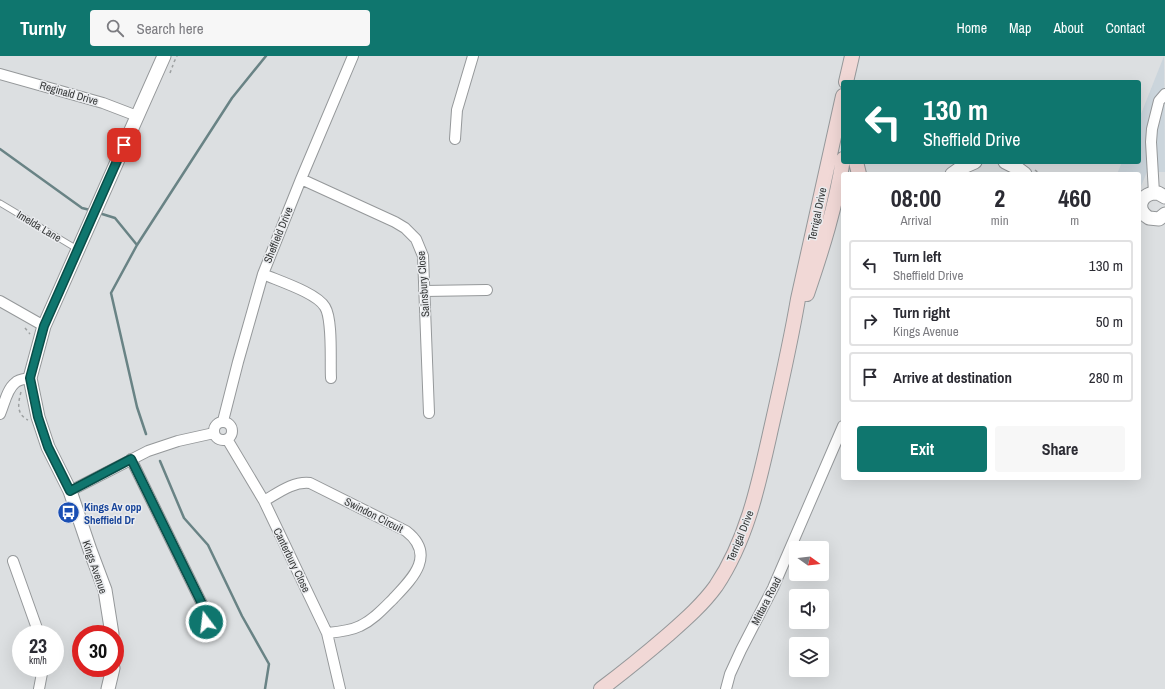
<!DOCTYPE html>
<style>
body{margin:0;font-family:"Archivo Narrow",sans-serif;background:#f7f7f7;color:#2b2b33;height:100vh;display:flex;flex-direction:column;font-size:15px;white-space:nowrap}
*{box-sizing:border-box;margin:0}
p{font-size:13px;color:#7c7c81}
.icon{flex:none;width:22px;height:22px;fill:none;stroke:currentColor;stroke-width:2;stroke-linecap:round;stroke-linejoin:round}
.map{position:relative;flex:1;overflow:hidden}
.details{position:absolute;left:841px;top:116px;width:300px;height:308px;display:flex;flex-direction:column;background:#fff;border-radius:4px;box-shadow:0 4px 16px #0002}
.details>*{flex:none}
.banner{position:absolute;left:841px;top:24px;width:300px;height:84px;border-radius:4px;box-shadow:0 4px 16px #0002;background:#0f766e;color:#fff;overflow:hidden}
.needle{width:26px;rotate:105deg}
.controls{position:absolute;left:789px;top:485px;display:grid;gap:8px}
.controls a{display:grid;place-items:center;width:40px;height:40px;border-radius:4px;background:#fff;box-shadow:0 4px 16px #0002;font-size:20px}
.speed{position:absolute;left:12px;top:569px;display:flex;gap:8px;font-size:20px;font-weight:700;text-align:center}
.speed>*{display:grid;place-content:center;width:52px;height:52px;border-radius:50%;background:#fff;box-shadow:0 4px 16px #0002;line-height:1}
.speed small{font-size:10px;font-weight:400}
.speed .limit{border:6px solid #d22;background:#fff;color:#111}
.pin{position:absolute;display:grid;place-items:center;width:34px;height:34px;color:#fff;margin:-17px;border-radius:8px;box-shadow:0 2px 6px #0006}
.me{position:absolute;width:44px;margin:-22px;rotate:345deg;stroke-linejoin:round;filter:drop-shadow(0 0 3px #0008)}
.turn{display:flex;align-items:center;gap:14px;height:84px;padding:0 16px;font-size:18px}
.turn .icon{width:52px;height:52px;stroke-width:2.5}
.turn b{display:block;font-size:28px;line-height:34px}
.eta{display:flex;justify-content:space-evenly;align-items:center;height:68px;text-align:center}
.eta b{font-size:24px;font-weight:800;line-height:28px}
.action{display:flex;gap:8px;margin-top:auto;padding:8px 16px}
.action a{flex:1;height:46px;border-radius:4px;background:#0f766e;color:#fff;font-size:16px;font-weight:800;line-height:46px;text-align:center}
.action a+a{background:#f7f7f7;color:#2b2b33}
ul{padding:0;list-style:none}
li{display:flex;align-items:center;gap:12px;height:50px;margin:0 8px 6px;padding:0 8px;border:2px solid #e1e1e2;border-radius:4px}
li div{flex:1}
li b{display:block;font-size:15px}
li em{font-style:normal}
header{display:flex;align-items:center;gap:24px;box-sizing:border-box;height:56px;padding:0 20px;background:#0f766e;color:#fff}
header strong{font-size:19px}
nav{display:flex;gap:22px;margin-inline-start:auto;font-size:14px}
.search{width:280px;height:36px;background:#f7f7f7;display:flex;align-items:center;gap:10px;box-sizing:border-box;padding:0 14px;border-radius:4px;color:#7c7c81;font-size:15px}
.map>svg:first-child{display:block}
.built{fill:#cbd5dc}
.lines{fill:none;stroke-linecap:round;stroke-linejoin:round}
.stream{stroke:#698385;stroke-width:2.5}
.service-casing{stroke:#95989a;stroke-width:7}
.minor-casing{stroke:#95989a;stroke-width:12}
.tertiary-casing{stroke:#95989a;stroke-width:15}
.secondary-casing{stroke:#95989a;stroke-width:16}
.path{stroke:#9da0a1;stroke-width:1.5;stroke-dasharray:3 3;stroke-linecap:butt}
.service{stroke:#fff;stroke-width:5}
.minor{stroke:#fff;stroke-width:10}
.tertiary{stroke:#fff;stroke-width:13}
.secondary{stroke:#f1d8d6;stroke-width:14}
.route-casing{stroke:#0a4d48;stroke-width:10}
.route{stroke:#0f766e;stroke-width:7}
.labels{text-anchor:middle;stroke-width:3;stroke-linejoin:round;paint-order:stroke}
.street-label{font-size:11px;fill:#373939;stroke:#eaecef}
.transit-label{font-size:11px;font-weight:bold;fill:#164399;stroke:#eaecef;text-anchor:start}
</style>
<header>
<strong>Turnly</strong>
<div class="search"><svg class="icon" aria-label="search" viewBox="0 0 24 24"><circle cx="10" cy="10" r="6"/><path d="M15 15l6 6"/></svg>Search here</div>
<nav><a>Home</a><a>Map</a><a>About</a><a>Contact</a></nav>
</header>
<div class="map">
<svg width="1165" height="633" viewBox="0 0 1165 633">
<rect width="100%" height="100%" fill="#dcdfe1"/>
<path class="built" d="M1164,0L1165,116H1147L1139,135V118H1117L1122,106H1139V63Z"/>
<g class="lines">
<path class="stream" d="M0,93L82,152L90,154
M99,157L115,162L137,189L111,237L137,351L146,378
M137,189L232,42L266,0
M160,405L184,462L208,489L242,560L269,608L265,633"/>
<defs>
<path id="service" d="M0,147L77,193"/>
<path id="minor" d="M0,18L103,47L137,60
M455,83L457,54L473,0
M301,123L395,166L405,172L416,183L423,200L429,357
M1154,137L1151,86L1152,73L1159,45L1165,38
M263,218C279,225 317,237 325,251C333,264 330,306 331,322
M424,235L487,234
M0,245L44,270
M0,358C4,349 7,333 15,327C19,323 25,323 30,322
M223,365L238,306L263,218L301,123L353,0
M214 375a9 9 0 1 1 18 0a9 9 0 1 1-18 0Z
M227,383L264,445L327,577L340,633
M131,403L205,554L208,577
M70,435L148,395L178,385L214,377
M264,445C278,437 293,425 310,427L406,475C437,499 412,523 393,543C383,553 373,564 360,570C350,575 338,576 327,577
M13,505L39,578
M39,633L43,612
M726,633L730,618L741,594L773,532L843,370"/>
<path id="tertiary" d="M1005,106L1017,112L1025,118
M952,118L959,113L975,106
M1165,141L1158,137C1141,136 1134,153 1149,162L1159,163L1165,158
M112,578L105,534L90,494L70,435L48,391L38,361L30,322L44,270L164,0
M108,633L113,612"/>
<path id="secondary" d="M846,26L852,0
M856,106L859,118
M807,238C822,194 836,150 843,103
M601,633C625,615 647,597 669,578C686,563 703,548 716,530C749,481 760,421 773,364C782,324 791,284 798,243L843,40"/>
</defs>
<use href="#service" class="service-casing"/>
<use href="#minor" class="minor-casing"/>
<use href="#tertiary" class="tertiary-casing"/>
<use href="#secondary" class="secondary-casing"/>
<path class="path" d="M174,6L177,0
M170,17L173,9
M1035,114L1040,118
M25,272L30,278
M21,336C18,347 16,358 28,364"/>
<use href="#service" class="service"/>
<use href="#minor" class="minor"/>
<use href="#tertiary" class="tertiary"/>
<use href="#secondary" class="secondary"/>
</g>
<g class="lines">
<defs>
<path id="route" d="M124,89L44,270L30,322L38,361L48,391L70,435L131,403L205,554L206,566"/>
</defs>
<use href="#route" class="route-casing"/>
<use href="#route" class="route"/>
</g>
<defs>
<symbol id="bus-disc" viewBox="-11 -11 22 22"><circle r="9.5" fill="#1a4fb4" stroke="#eaecef"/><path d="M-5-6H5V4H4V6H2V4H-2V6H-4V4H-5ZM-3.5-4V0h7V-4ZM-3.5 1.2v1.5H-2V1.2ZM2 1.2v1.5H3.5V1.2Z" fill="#fff"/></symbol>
</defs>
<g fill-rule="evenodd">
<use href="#bus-disc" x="56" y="444" width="25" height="25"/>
</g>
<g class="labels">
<g class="street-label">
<text transform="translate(69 37) rotate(16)" y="4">Reginald Drive</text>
<text transform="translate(817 158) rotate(-78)" y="4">Terrigal Drive</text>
<text transform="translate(39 170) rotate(31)" y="4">Imelda Lane</text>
<text transform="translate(278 179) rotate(-68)" y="4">Sheffield Drive</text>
<text transform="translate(423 228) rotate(-94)" y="4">Sainsbury Close</text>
<text transform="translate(374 459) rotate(27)" y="4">Swindon Circuit</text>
<text transform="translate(740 480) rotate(-68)" y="4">Terrigal Drive</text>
<text transform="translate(292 504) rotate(64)" y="4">Canterbury Close</text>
<text transform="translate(95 511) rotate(71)" y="4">Kings Avenue</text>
<text transform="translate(766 545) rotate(-63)" y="4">Mittara Road</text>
</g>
<g class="transit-label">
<text x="84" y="455">Kings Av opp<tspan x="84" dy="13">Sheffield Dr</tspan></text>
</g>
</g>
</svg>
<div class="controls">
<a><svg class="needle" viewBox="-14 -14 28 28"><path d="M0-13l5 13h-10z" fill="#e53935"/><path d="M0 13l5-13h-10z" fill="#7c7c81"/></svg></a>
<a><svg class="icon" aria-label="sound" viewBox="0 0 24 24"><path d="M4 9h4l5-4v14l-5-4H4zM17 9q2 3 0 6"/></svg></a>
<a><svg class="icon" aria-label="layers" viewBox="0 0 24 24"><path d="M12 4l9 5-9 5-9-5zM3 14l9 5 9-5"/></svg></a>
</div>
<div class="speed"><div>23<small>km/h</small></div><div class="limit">30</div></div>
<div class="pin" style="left:124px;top:89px;background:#d93025"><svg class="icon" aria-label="arrive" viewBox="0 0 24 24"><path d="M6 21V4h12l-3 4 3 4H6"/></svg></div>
<svg class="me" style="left:206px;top:566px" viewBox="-20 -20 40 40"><circle r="17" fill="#0f766e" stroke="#fff" stroke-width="3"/><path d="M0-11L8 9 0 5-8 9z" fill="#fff"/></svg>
<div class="banner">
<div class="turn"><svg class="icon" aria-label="left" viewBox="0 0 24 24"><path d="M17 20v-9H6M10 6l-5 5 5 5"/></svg><div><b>130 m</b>Sheffield Drive</div></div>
</div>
<section class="details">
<div class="eta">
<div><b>08:00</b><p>Arrival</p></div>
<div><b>2</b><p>min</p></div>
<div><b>460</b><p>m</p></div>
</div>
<ul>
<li><svg class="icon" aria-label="left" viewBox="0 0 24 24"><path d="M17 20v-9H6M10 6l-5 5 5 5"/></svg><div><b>Turn left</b><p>Sheffield Drive</p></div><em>130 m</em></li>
<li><svg class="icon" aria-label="right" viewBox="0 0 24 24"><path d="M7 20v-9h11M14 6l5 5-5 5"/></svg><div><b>Turn right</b><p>Kings Avenue</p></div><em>50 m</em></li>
<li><svg class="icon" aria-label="arrive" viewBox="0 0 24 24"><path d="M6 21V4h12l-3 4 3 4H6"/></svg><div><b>Arrive at destination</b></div><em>280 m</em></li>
</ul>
<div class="action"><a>Exit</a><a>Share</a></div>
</section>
</div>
